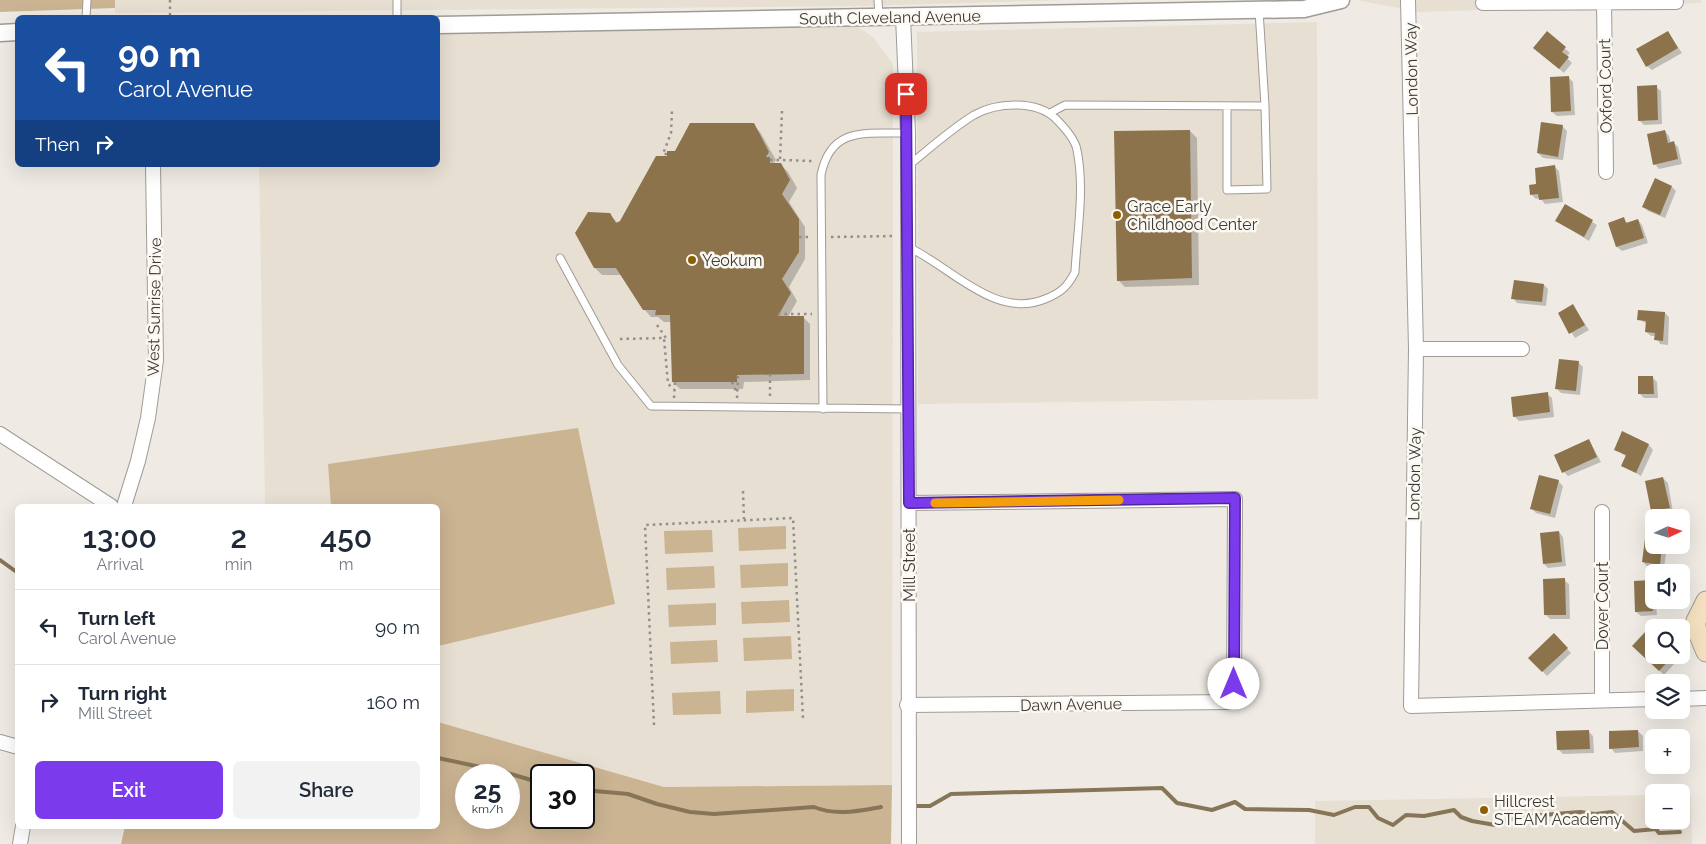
<!DOCTYPE html>
<meta charset="utf-8">
<style>
body{margin:0;font-family:Raleway,sans-serif;background:#f2f2f3;color:#1f2937;height:100vh;display:flex;flex-direction:column;font-size:19px;white-space:nowrap}
*{box-sizing:border-box;margin:0}
p{font-size:16px;color:#747a83}
.icon{flex:none;width:28px;height:28px;fill:none;stroke:currentColor;stroke-width:2;stroke-linecap:round;stroke-linejoin:round}
.map{position:relative;flex:1;overflow:hidden}
.panel{position:absolute;left:15px;top:504px;width:425px;height:325px;display:flex;flex-direction:column;background:#fff;border-radius:8px;box-shadow:0 5px 20px #0002}
.panel>*{flex:none}
.guide{position:absolute;left:15px;top:15px;width:425px;height:152px;border-radius:8px;box-shadow:0 5px 20px #0002;background:#1a4fa0;color:#fff;overflow:hidden}
.needle{width:32px;rotate:86deg}
.tools{position:absolute;left:1645px;top:509px;display:grid;gap:10px}
.tools a{display:grid;place-items:center;width:45px;height:45px;border-radius:8px;background:#fff;box-shadow:0 5px 20px #0002;font-size:25px}
.speed{position:absolute;left:455px;top:764px;display:flex;gap:10px;font-size:25px;font-weight:700;text-align:center}
.speed>*{display:grid;place-content:center;width:65px;height:65px;border-radius:50%;background:#fff;box-shadow:0 5px 20px #0002;line-height:1}
.speed small{font-size:12px;font-weight:400}
.speed .limit{border:2px solid #111;border-radius:8px;background:#fff;color:#111}
.pin{position:absolute;display:grid;place-items:center;width:42px;height:42px;color:#fff;margin:-21px;border-radius:10px;box-shadow:0 2px 8px #0006}
.me{position:absolute;width:55px;margin:-28px;rotate:0deg;stroke-linejoin:round;filter:drop-shadow(0 0 4px #0008)}
.turn{display:flex;align-items:center;gap:18px;height:105px;padding:0 20px;font-size:22px}
.turn .icon{width:65px;height:65px;stroke-width:2.5}
.turn b{display:block;font-size:35px;line-height:42px}
.then{display:flex;align-items:center;height:48px;padding:0 20px;background:#0003;gap:10px;font-size:19px}
.eta{display:flex;justify-content:space-evenly;align-items:center;height:85px;text-align:center}
.eta b{font-size:30px;font-weight:600;line-height:35px}
.primary-button{display:flex;gap:10px;margin-top:auto;padding:10px 20px}
.primary-button a{flex:1;height:58px;border-radius:8px;background:#7c3aed;color:#fff;font-size:20px;font-weight:600;line-height:58px;text-align:center}
.primary-button a+a{background:#f2f2f3;color:#1f2937}
ul{padding:0;list-style:none}
li{display:flex;align-items:center;gap:15px;height:75px;padding:0 20px;border-top:1px solid #e0e1e3}
li div{flex:1}
li b{display:block;font-size:19px}
li em{font-style:normal}
.map>svg:first-child{display:block}
.built{fill:#e7dfd2}
.green{fill:#cbb492;fill-rule:evenodd}
.shadow{fill:#0003}
.lines{fill:none;stroke-linecap:round;stroke-linejoin:round}
.stream{stroke:#877558;stroke-width:4}
.building{fill:#8c734c}
.service-casing{stroke:#9f9b95;stroke-width:9}
.minor-casing{stroke:#9f9b95;stroke-width:16}
.tertiary-casing{stroke:#9f9b95;stroke-width:19}
.secondary-casing{stroke:#9f9b95;stroke-width:21}
.path{stroke:#928f8a;stroke-width:2.5;stroke-dasharray:2.5 4;stroke-linecap:butt}
.service{stroke:#fff;stroke-width:7}
.minor{stroke:#fff;stroke-width:14}
.tertiary{stroke:#fff;stroke-width:16}
.secondary{stroke:#f3e1c0;stroke-width:19}
.route-casing{stroke:#51269a;stroke-width:12}
.route{stroke:#7c3aed;stroke-width:9}
.slow{stroke:#f59e0b;stroke-width:9}
.poi-dot{fill:#8b6002;stroke:#fcf8f2;stroke-width:2}
.labels{text-anchor:middle;stroke-width:5;stroke-linejoin:round;paint-order:stroke}
.street-label{font-size:16px;fill:#3d3b39;stroke:#fcf8f2}
.poi-label{font-size:16px;fill:#3d3b39;stroke:#fcf8f2;text-anchor:start}
</style>
<div class="map">
<svg width="1706" height="844" viewBox="0 0 1706 844">
<rect width="100%" height="100%" fill="#efebe4"/>
<path class="built" d="M115,0H1064L866,6L115,13Z
M1356,0H1701V3L1420,12Z
M1317,22L1318,399L918,404L917,32Z
M858,27L873,37L893,64L892,785L664,787L438,722V506H265L259,165H438V32Z
M1654,795V820H1681V795H1691L1692,844H1315V801Z"/>
<path class="green" d="M0,0H115V8L0,12Z
M578,428L615,604L438,646V506H331L328,464Z
M786,526V549L739,551L738,528Z
M712,530L713,552L665,554L664,531Z
M788,563V586L741,588L740,565Z
M714,566L715,588L667,590L666,568Z
M789,600L790,622L742,624L741,602Z
M716,603V625L669,627L668,605Z
M791,636L792,659L744,661L743,638Z
M717,640L718,662L671,664L670,642Z
M794,689V711L746,713V691Z
M720,691L721,714L673,715L672,693Z
M438,722L664,787L892,785L891,844H121L125,826H438ZM466,775H509V818H466ZM541,775H584V818H541Z"/>
<path class="shadow" d="M1668,32L1682,53L1652,70L1647,66Z
M1547,33L1570,53L1566,57L1572,63L1564,73L1539,52Z
M1569,78L1573,82L1575,115L1557,116L1552,112Z
M1656,87L1661,91L1662,124L1644,125L1640,121Z
M753,125L760,132L776,160L774,163L780,164L788,172L797,188L789,202L805,227V259L789,287L797,301L788,317H803L810,324V380L744,382L743,389H680L673,382L671,322H664L658,317H651L644,309L622,275H602L595,268L609,214L618,223L621,222L669,158L676,152Z
M1562,126L1567,131L1563,160L1543,158L1538,153Z
M1190,131L1197,138L1199,285L1125,287L1118,280Z
M1665,131L1669,136L1671,143H1674L1678,147L1682,164L1659,169L1655,164Z
M1555,167L1559,171L1563,202L1545,204L1540,198L1536,199L1531,194Z
M1672,187L1676,191L1665,218L1648,211L1644,207Z
M1565,205L1597,225L1589,241L1557,221Z
M1623,219L1628,223L1638,220L1642,225L1648,243L1622,251L1617,247L1609,223Z
M1544,285L1548,289L1546,306L1517,303L1513,298Z
M1573,306L1589,330L1575,338L1559,313Z
M1665,313L1669,317L1668,345L1660,344L1656,336H1651L1646,332L1647,324L1639,319Z
M1578,362L1583,367L1580,395L1561,393L1556,388Z
M1652,377L1657,382L1658,398H1644L1640,394Z
M1547,394L1552,398L1554,417L1519,421L1514,416Z
M1622,433L1649,445L1653,450L1641,476L1623,466L1627,457L1615,449Z
M1589,440L1601,462L1568,476L1564,472Z
M1663,478L1668,483L1673,512L1657,515L1652,511Z
M1558,481L1563,486L1555,518L1536,513L1532,509Z
M1559,532L1563,537L1566,566L1548,568L1544,564Z
M1654,545H1667L1664,569L1648,567L1643,562Z
M1564,580L1569,584L1570,619H1550L1546,615Z
M1651,581L1654,584L1657,615L1641,616L1636,612Z
M1554,635L1571,653L1547,676L1530,658Z
M1634,646L1654,655H1670L1676,662L1664,675Z
M1638,731L1643,736V751L1615,753L1611,748Z
M1589,732L1593,736L1594,753L1563,754L1558,749Z
M1685,735L1690,740L1687,760L1681,759V738Z"/>
<g class="lines">
<path class="stream" d="M0,560L18,573
M438,758L504,772L541,783
M584,790L628,794L657,804L690,812L714,814L814,807C836,816 858,811 881,807
M917,806H930L951,794L1162,788L1177,803L1212,810L1235,802L1245,809L1309,810L1334,815L1355,807H1369L1378,818L1393,825L1406,815L1424,816L1454,810L1461,817L1472,821L1495,825L1518,817L1580,812L1595,814L1612,812L1634,831L1656,829L1659,833L1680,832"/>
</g>
<path class="building" d="M1547,31L1566,47L1562,52L1569,57L1559,69L1533,48Z
M1668,31L1678,48L1646,67L1636,49Z
M1569,76L1571,111L1551,112L1550,77Z
M1657,85L1658,120L1638,121L1637,86Z
M1541,122L1563,125L1558,157L1537,153Z
M690,123H754L769,152L766,157H770V163H781L790,180L782,194L799,219V252L782,279L791,293L778,316H804V374L737,375V382H672L670,315H655L656,310H643L616,268H594L575,233L588,212L610,213L616,223L620,221L656,156H667V151H675Z
M1190,130L1192,278L1117,281L1114,131Z
M1665,130L1668,143L1674,141L1678,159L1653,165L1647,134Z
M1555,165L1559,198L1539,200L1538,194L1530,195L1529,185L1536,184L1535,168Z
M1655,178L1672,186L1660,215L1642,207Z
M1565,204L1593,220L1584,237L1555,221Z
M1624,217L1626,223L1638,219L1644,238L1616,247L1608,223Z
M1514,280L1544,284L1542,302L1511,299Z
M1573,304L1585,325L1569,334L1558,313Z
M1638,310L1665,312L1663,341L1654,340L1655,333L1645,332L1646,321L1637,320Z
M1559,359L1579,361L1576,391L1555,389Z
M1638,376H1653L1654,394H1638Z
M1548,392L1550,412L1513,417L1511,397Z
M1622,431L1649,444L1636,473L1621,466L1626,455L1614,450Z
M1589,439L1597,457L1562,473L1554,455Z
M1539,475L1559,480L1550,514L1530,509Z
M1663,477L1670,508L1651,511L1645,481Z
M1559,531L1562,562L1543,564L1540,533Z
M1646,531L1654,532V545H1662L1660,565L1642,562Z
M1565,578L1566,615H1544L1543,579Z
M1651,580L1653,611L1635,612L1634,581Z
M1646,631L1654,638V655L1673,656L1659,671L1632,646Z
M1554,633L1568,648L1542,672L1528,658Z
M1589,730L1590,749L1557,750L1556,731Z
M1638,730L1639,747L1609,749V731Z
M1654,730L1686,734L1683,757L1681,738H1653Z"/>
<g class="lines">
<defs>
<path id="service" d="M397,0V18
M878,0L879,17
M86,18L87,0
M1227,107V190L1267,189L1265,106
M1050,113L1065,105L1265,106L1259,10
M908,166C929,149 951,129 974,115C997,102 1037,100 1056,119C1065,128 1075,139 1077,150C1085,189 1077,233 1075,272C1068,286 1061,293 1045,299C995,320 950,266 908,247
M560,258L618,365L651,406L908,409
M823,409L821,175C831,125 867,134 908,133"/>
<path id="minor" d="M1408,0L1416,349L1411,706L1654,699
M1604,0L1606,172
M1483,3L1676,2
M903,17L908,133L909,844
M1416,349H1522
M0,434L111,506
M124,506L138,461L148,418L156,360L153,165
M1602,512V700
M1681,699L1706,698
M907,705L1234,702L1235,499L909,503
M0,742L18,747
M20,844L23,826"/>
<path id="tertiary" d="M438,25L1304,9L1341,0
M0,33L18,32"/>
<path id="secondary" d="M1706,601L1696,621V628L1706,652"/>
</defs>
<use href="#service" class="service-casing"/>
<use href="#minor" class="minor-casing"/>
<use href="#tertiary" class="tertiary-casing"/>
<use href="#secondary" class="secondary-casing"/>
<path class="path" d="M170,0V18
M782,111L780,160L813,161
M667,154H663L671,133L672,110
M770,160H780
M799,237H811
M831,237L895,236
M778,314H812
M657,325L666,338
M620,339L664,338L668,384L674,389
M770,374V398
M732,382L736,391
M674,398L675,382
M737,398L738,375
M743,491L744,519
M654,725L645,525L793,518L803,719"/>
<use href="#service" class="service"/>
<use href="#minor" class="minor"/>
<use href="#tertiary" class="tertiary"/>
<use href="#secondary" class="secondary"/>
</g>
<g class="lines">
<defs>
<path id="route" d="M906,94L909,503L1235,498L1234,684"/>
</defs>
<use href="#route" class="route-casing"/>
<use href="#route" class="route"/>
<path class="slow" d="M935,503L1119,500"/>
</g>
<g class="poi-dot">
<circle cx="1117" cy="215" r="5"/>
<circle cx="692" cy="260" r="5"/>
<circle cx="1484" cy="810" r="5"/>
</g>
<g class="labels">
<g class="street-label">
<text transform="translate(890 17) rotate(-1)" y="6">South Cleveland Avenue</text>
<text transform="translate(1411 69) rotate(-91)" y="6">London Way</text>
<text transform="translate(1605 86) rotate(-91)" y="6">Oxford Court</text>
<text transform="translate(154 307) rotate(-89)" y="6">West Sunrise Drive</text>
<text transform="translate(1414 474) rotate(-89)" y="6">London Way</text>
<text transform="translate(909 565) rotate(-90)" y="6">Mill Street</text>
<text transform="translate(1602 606) rotate(-90)" y="6">Dover Court</text>
<text transform="translate(1071 704) rotate(-1)" y="6">Dawn Avenue</text>
</g>
<g class="poi-label">
<text x="1127" y="212">Grace Early<tspan x="1127" dy="18">Childhood Center</tspan></text>
<text x="702" y="266">Yeokum</text>
<text x="1494" y="807">Hillcrest<tspan x="1494" dy="18">STEAM Academy</tspan></text>
</g>
</g>
</svg>
<div class="tools">
<a><svg class="needle" viewBox="-14 -14 28 28"><path d="M0-13l5 13h-10z" fill="#e53935"/><path d="M0 13l5-13h-10z" fill="#747a83"/></svg></a>
<a><svg class="icon" aria-label="sound" viewBox="0 0 24 24"><path d="M4 9h4l5-4v14l-5-4H4zM17 9q2 3 0 6"/></svg></a>
<a><svg class="icon" aria-label="search" viewBox="0 0 24 24"><circle cx="10" cy="10" r="6"/><path d="M15 15l6 6"/></svg></a>
<a><svg class="icon" aria-label="layers" viewBox="0 0 24 24"><path d="M12 4l9 5-9 5-9-5zM3 14l9 5 9-5"/></svg></a>
<a>+</a>
<a>−</a>
</div>
<div class="speed"><div>25<small>km/h</small></div><div class="limit">30</div></div>
<div class="pin" style="left:906px;top:94px;background:#d93025"><svg class="icon" aria-label="arrive" viewBox="0 0 24 24"><path d="M6 21V4h12l-3 4 3 4H6"/></svg></div>
<svg class="me" style="left:1234px;top:684px" viewBox="-20 -20 40 40"><circle r="19" fill="#fff"/><path d="M0-13L10 11 0 6-10 11z" fill="#7c3aed"/></svg>
<div class="guide">
<div class="turn"><svg class="icon" aria-label="left" viewBox="0 0 24 24"><path d="M17 20v-9H6M10 6l-5 5 5 5"/></svg><div><b>90 m</b>Carol Avenue</div></div>
<div class="then">Then<svg class="icon" aria-label="right" viewBox="0 0 24 24"><path d="M7 20v-9h11M14 6l5 5-5 5"/></svg></div>
</div>
<section class="panel">
<div class="eta">
<div><b>13:00</b><p>Arrival</p></div>
<div><b>2</b><p>min</p></div>
<div><b>450</b><p>m</p></div>
</div>
<ul>
<li><svg class="icon" aria-label="left" viewBox="0 0 24 24"><path d="M17 20v-9H6M10 6l-5 5 5 5"/></svg><div><b>Turn left</b><p>Carol Avenue</p></div><em>90 m</em></li>
<li><svg class="icon" aria-label="right" viewBox="0 0 24 24"><path d="M7 20v-9h11M14 6l5 5-5 5"/></svg><div><b>Turn right</b><p>Mill Street</p></div><em>160 m</em></li>
</ul>
<div class="primary-button"><a>Exit</a><a>Share</a></div>
</section>
</div>
